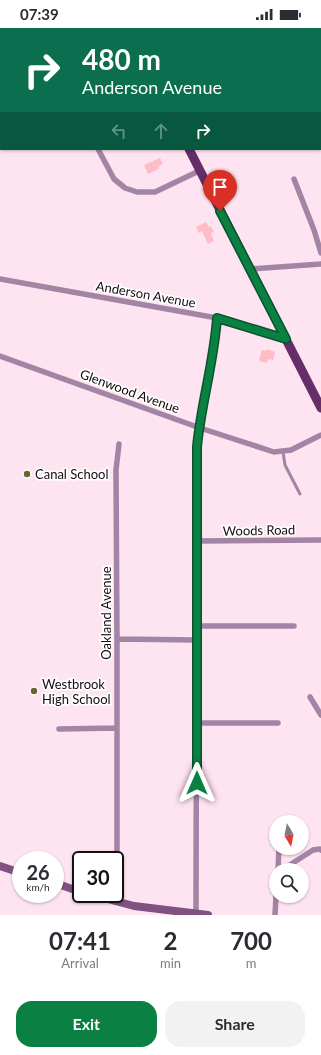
<!DOCTYPE html>
<style>
body{margin:0;font-family:Lato,sans-serif;background:#f2f2f3;color:#2b2b33;height:100vh;display:flex;flex-direction:column;font-size:15px;white-space:nowrap}
*{box-sizing:border-box;margin:0}
p{font-size:13px;color:#7c7c81}
.icon{flex:none;width:22px;height:22px;fill:none;stroke:currentColor;stroke-width:2;stroke-linecap:round;stroke-linejoin:round}
.map{position:relative;height:887px;overflow:hidden}
.sheet{display:flex;flex-direction:column;background:#fff;flex:1}
.sheet>*{flex:none}
.guide{position:absolute;left:0px;top:0px;width:321px;height:122px;box-shadow:0 1px 3px #0004;background:#0b6e4f;color:#fff;overflow:hidden}
.needle{width:26px;rotate:170deg}
.controls{position:absolute;left:269px;top:787px;display:grid;gap:8px}
.controls a{display:grid;place-items:center;width:40px;height:40px;border-radius:50%;background:#fff;box-shadow:0 1px 3px #0004;font-size:20px}
.speed{position:absolute;left:12px;top:823px;display:flex;gap:8px;font-size:20px;font-weight:700;text-align:center}
.speed>*{display:grid;place-content:center;width:52px;height:52px;border-radius:50%;background:#fff;box-shadow:0 1px 3px #0004;line-height:1}
.speed small{font-size:10px;font-weight:400}
.speed .limit{border:2px solid #111;border-radius:6px;background:#fff;color:#111}
.pin{position:absolute;display:grid;place-items:center;width:34px;height:34px;color:#fff;margin:-41px -17px;border-radius:50% 50% 50% 0;rotate:-45deg;box-shadow:0 0 4px #0007}
.pin .icon{rotate:45deg}
.me{position:absolute;width:44px;margin:-22px;rotate:0deg;stroke-linejoin:round;filter:drop-shadow(0 0 3px #0008)}
.turn{display:flex;align-items:center;gap:14px;height:84px;padding:0 16px;font-size:18px}
.turn .icon{width:52px;height:52px;stroke-width:2.5}
.turn b{display:block;font-size:28px;line-height:34px}
.lanes{display:flex;align-items:center;height:38px;padding:0 16px;background:#0003;justify-content:center;gap:20px;direction:ltr}
.lanes .off{opacity:.35}
.eta{display:flex;justify-content:space-evenly;align-items:center;height:68px;text-align:center}
.eta b{font-size:24px;font-weight:700;line-height:28px}
.button{display:flex;gap:8px;margin-top:auto;padding:8px 16px}
.button a{flex:1;height:46px;border-radius:16px;background:#0b8043;color:#fff;font-size:16px;font-weight:700;line-height:46px;text-align:center}
.button a+a{background:#f2f2f3;color:#2b2b33}
.status{display:flex;justify-content:space-between;align-items:center;height:28px;padding:0 20px;background:#fff;direction:ltr}
.status svg{height:11px;fill:currentColor}
.map>svg:first-child{display:block}
.building{fill:#febdc6}
.lines{fill:none;stroke-linecap:round;stroke-linejoin:round}
.service{stroke:#a484a5;stroke-width:3}
.minor{stroke:#a484a5;stroke-width:5.5}
.secondary{stroke:#805282;stroke-width:8}
.primary{stroke:#652e69;stroke-width:9}
.route-casing{stroke:#07532c;stroke-width:10}
.route{stroke:#0b8043;stroke-width:7}
.poi-dot{fill:#6d6431;stroke:#fff;stroke-width:1.5}
.labels{text-anchor:middle;stroke-width:3.5;stroke-linejoin:round;paint-order:stroke}
.street-label{font-size:13px;fill:#130b0f;stroke:#fff}
.poi-label{font-size:13px;fill:#130b0f;stroke:#fff;text-anchor:start}
</style>
<div class="status"><b>07:39</b><svg viewBox="0 0 49 12"><path d="M0 12V9h3v3zM5 12V6h3v6zM10 12V3h3v9zM15 12V0h3v12zM26 1h20v11H26zM47 4h2v5h-2z"/></svg></div>
<div class="map">
<svg width="321" height="887" viewBox="0 0 321 887">
<rect width="100%" height="100%" fill="#fde4f0"/>
<path class="building" d="M160,130L163,136L159,138V141L148,146L144,137Z
M206,194L209,199L211,198L214,204L211,205L214,213L208,216L202,203L199,205L196,199Z
M266,321L275,324L273,332L268,331L267,335L259,333L262,322L266,323Z"/>
<g class="lines">
<path class="service" d="M283,424L285,437L300,466"/>
<path class="minor" d="M98,121L114,151L125,160L137,164H155L199,143
M294,151L314,202L321,225
M249,241L321,236
M0,251L217,290L285,310
M0,328L200,400L274,424L291,422L321,407
M197,513L321,512
M197,598H294
M117,611L196,612
M310,669L321,687
M197,695H278
M59,701L117,700
M278,842L279,820
M282,842L313,822L320,821L321,822
M115,874L117,863V611L116,442L119,416
M196,886L197,419C201,376 214,334 217,290
M275,887L276,868"/>
<path class="secondary" d="M0,838L21,845
M55,855L81,864
M89,866L134,878L208,887"/>
<path class="primary" d="M128,0V1
M189,121L321,380"/>
</g>
<g class="lines">
<defs>
<path id="route" d="M197,755V419C201,376 214,334 217,290L286,311L220,183"/>
</defs>
<use href="#route" class="route-casing"/>
<use href="#route" class="route"/>
</g>
<g class="poi-dot">
<circle cx="27" cy="446" r="4"/>
<circle cx="34" cy="663" r="4"/>
</g>
<g class="labels">
<g class="street-label">
<text transform="translate(146 266) rotate(10)" y="5">Anderson Avenue</text>
<text transform="translate(130 363) rotate(20)" y="5">Glenwood Avenue</text>
<text transform="translate(259 502) rotate(-1)" y="5">Woods Road</text>
<text transform="translate(106 585) rotate(-90)" y="5">Oakland Avenue</text>
</g>
<g class="poi-label">
<text x="35" y="451">Canal School</text>
<text x="42" y="661">Westbrook<tspan x="42" dy="15">High School</tspan></text>
</g>
</g>
</svg>
<div class="controls">
<a><svg class="needle" viewBox="-14 -14 28 28"><path d="M0-13l5 13h-10z" fill="#e53935"/><path d="M0 13l5-13h-10z" fill="#7c7c81"/></svg></a>
<a><svg class="icon" aria-label="search" viewBox="0 0 24 24"><circle cx="10" cy="10" r="6"/><path d="M15 15l6 6"/></svg></a>
</div>
<div class="speed"><div>26<small>km/h</small></div><div class="limit">30</div></div>
<div class="pin" style="left:220px;top:183px;background:#d93025"><svg class="icon" aria-label="arrive" viewBox="0 0 24 24"><path d="M6 21V4h12l-3 4 3 4H6"/></svg></div>
<svg class="me" style="left:197px;top:755px" viewBox="-20 -20 40 40"><path d="M0-17L14 15 0 8-14 15z" fill="#0b8043" stroke="#fff" stroke-width="4"/></svg>
<div class="guide">
<div class="turn"><svg class="icon" aria-label="right" viewBox="0 0 24 24"><path d="M7 20v-9h11M14 6l5 5-5 5"/></svg><div><b>480 m</b>Anderson Avenue</div></div>
<div class="lanes"><svg class="icon off" aria-label="left" viewBox="0 0 24 24"><path d="M17 20v-9H6M10 6l-5 5 5 5"/></svg><svg class="icon off" aria-label="ahead" viewBox="0 0 24 24"><path d="M12 20V5M6 11l6-6 6 6"/></svg><svg class="icon" aria-label="right" viewBox="0 0 24 24"><path d="M7 20v-9h11M14 6l5 5-5 5"/></svg></div>
</div>
</div>
<section class="sheet">
<div class="eta">
<div><b>07:41</b><p>Arrival</p></div>
<div><b>2</b><p>min</p></div>
<div><b>700</b><p>m</p></div>
</div>
<div class="button"><a>Exit</a><a>Share</a></div>
</section>
